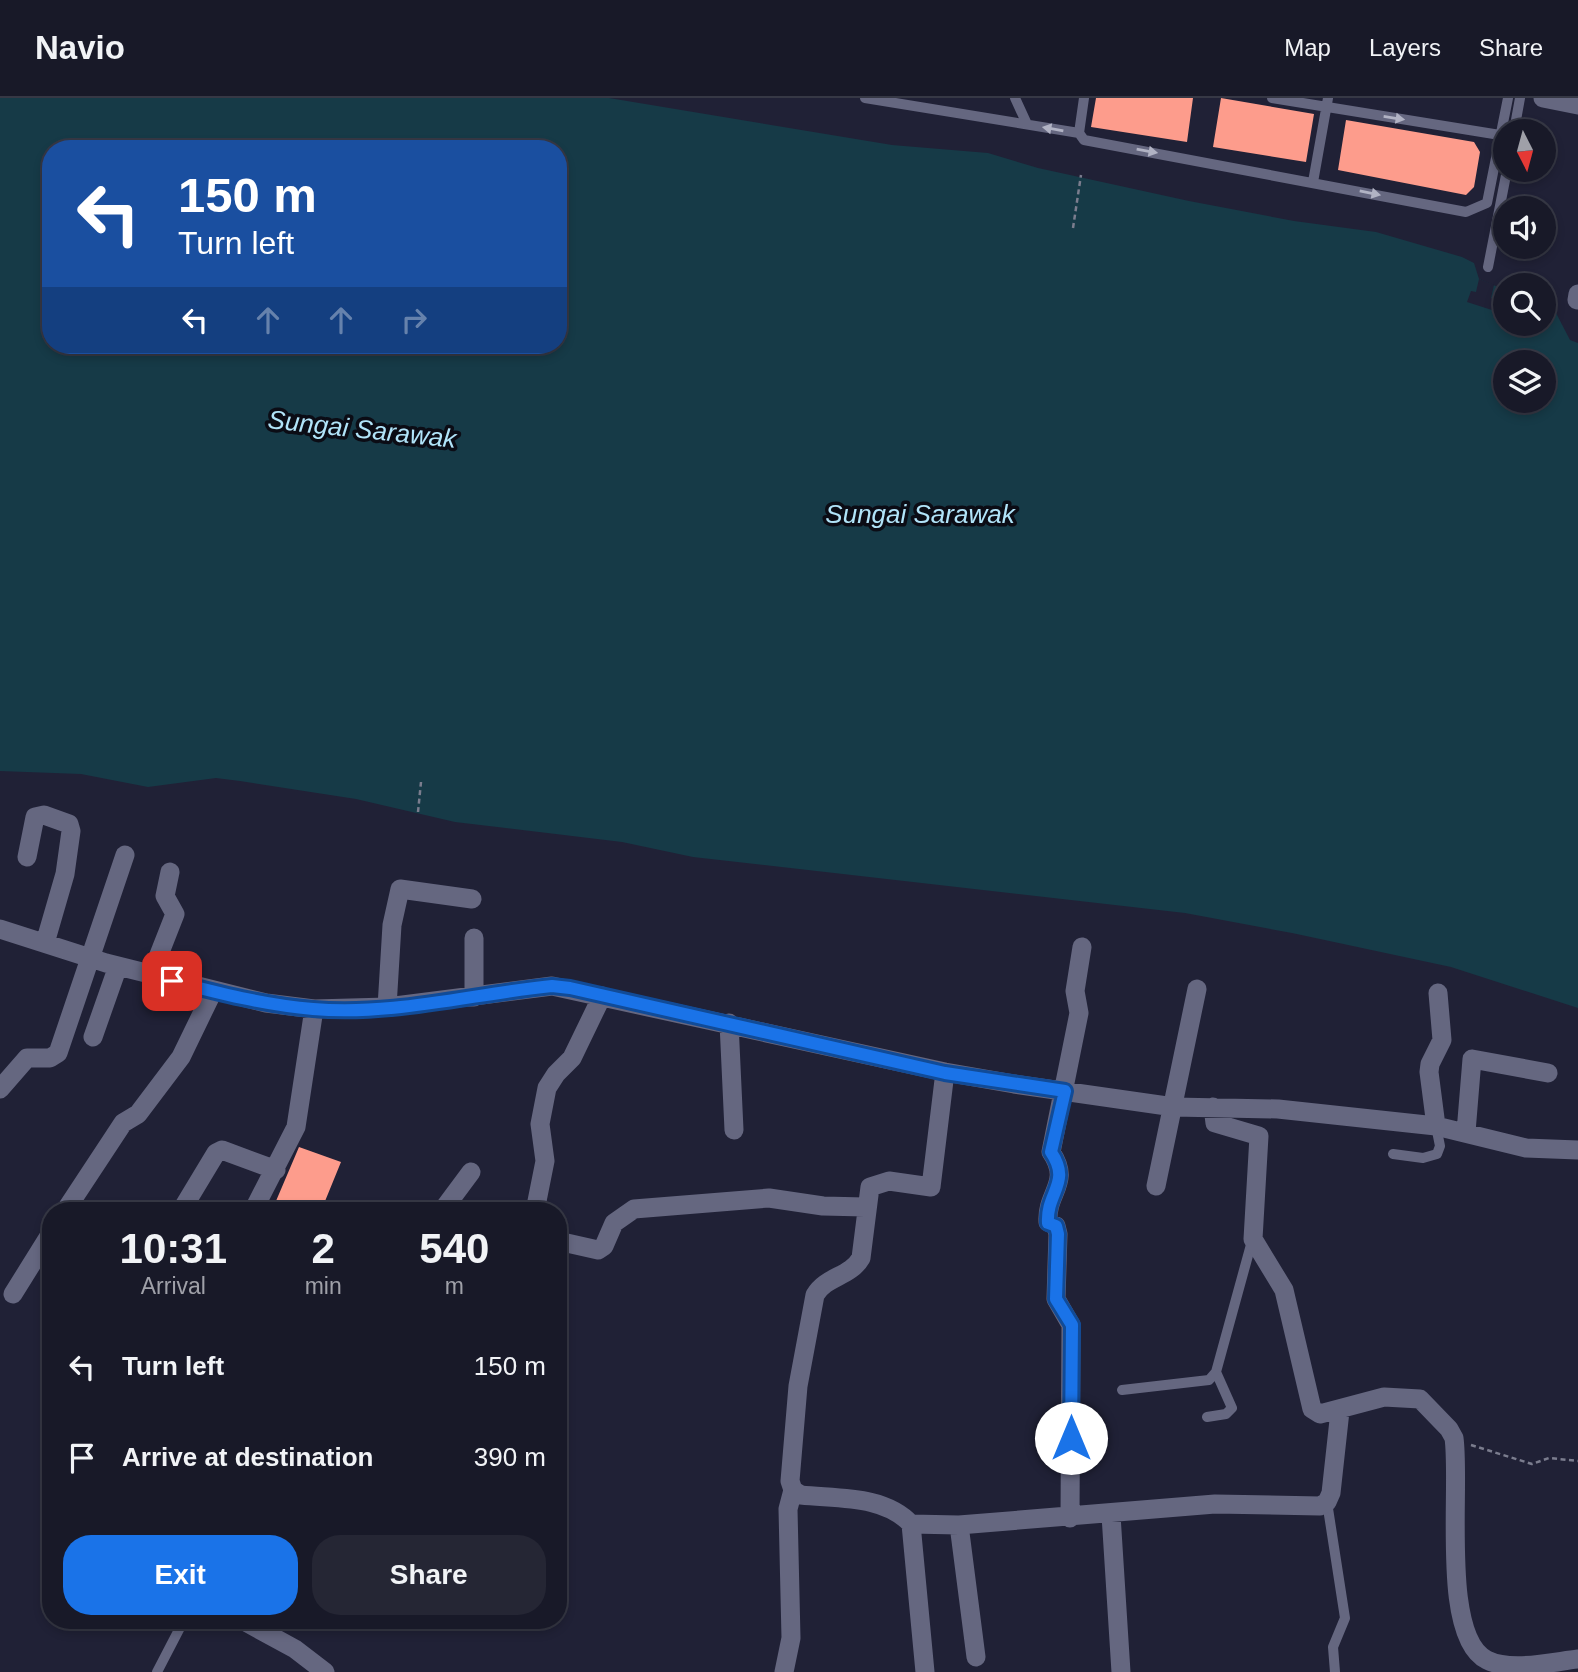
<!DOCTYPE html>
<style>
body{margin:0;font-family:Arial,sans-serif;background:#252634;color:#f1f3f6;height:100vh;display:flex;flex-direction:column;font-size:26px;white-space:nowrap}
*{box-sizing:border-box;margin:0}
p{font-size:23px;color:#9fa0a8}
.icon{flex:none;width:38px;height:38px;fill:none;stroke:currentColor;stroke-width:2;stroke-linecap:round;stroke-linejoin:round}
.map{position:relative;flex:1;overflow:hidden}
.sheet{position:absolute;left:42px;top:1104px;width:525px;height:427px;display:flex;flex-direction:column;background:#181928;border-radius:28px;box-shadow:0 4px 10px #0003,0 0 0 2px #363845}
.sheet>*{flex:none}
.hud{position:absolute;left:42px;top:42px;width:525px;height:214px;border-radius:28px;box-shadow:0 4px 10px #0003,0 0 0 2px #363845;background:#1a4fa0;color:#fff;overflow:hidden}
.needle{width:46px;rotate:174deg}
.controls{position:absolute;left:1493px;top:21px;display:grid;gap:14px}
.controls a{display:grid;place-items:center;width:63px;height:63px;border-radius:50%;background:#181928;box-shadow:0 4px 10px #0003,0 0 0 2px #363845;font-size:35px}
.pin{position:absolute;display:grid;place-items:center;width:60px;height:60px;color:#fff;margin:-30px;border-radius:14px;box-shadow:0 4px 10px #0006}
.me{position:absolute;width:77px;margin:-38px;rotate:0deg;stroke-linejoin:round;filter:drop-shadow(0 0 5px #0008)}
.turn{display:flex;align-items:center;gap:24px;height:147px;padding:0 21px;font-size:32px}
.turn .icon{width:91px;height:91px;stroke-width:2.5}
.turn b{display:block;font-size:49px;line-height:60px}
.lanes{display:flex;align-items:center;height:66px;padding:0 21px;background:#0003;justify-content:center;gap:35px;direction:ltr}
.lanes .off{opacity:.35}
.eta{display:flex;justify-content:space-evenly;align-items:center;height:119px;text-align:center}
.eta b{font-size:42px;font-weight:700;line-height:49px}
.action{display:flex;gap:14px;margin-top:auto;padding:14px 21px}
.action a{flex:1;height:80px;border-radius:28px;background:#1a73e8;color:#fff;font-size:28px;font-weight:700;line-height:80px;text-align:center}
.action a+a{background:#252634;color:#f1f3f6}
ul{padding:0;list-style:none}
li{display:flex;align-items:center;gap:21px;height:91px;padding:0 21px}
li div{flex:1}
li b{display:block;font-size:26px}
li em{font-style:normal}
header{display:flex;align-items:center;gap:42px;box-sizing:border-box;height:98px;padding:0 35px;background:#181928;border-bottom:2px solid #363845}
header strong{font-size:33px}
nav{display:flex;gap:38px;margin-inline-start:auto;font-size:24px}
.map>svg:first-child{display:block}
.water{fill:#163a47;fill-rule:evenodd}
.pier{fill:#202136}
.building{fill:#fd9c8c}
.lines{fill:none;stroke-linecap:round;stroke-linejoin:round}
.path{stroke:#7b7d8e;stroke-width:2.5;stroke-dasharray:5 3.5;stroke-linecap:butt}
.lane{stroke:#656780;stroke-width:10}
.street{stroke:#656780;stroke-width:19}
.oneway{fill:#b1b3c4}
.route-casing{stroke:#114b97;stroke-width:18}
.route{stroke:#1a73e8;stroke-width:12}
.labels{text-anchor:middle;stroke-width:7;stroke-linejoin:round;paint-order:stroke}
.water-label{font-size:26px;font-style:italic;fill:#b1e4f9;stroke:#0b0c15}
</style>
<header>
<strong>Navio</strong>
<nav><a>Map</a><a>Layers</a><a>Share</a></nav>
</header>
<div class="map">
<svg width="1578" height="1574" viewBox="0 0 1578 1574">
<rect width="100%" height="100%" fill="#202136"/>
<path class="water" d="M0,0H609L892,47L988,55L1038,70L1189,103L1294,123L1376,134L1462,159L1474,165L1479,181L1505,192V226H1544V207L1556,215L1570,242L1578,245V910L1451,869L1292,835L1185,815L693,759L622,744L455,724L356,701L240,683L216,680L148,689L81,676L0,673ZM51,51H558V247H51ZM1505,264H1544V303H1505Z"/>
<path class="pier" d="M1479,181L1494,187L1491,200L1498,203L1495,213L1467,204L1471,193L1476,194Z"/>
<path class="building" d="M1096,0H1193L1187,44L1091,29Z
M1221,0L1314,16L1306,64L1213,49Z
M1346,22L1474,44L1480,54L1474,89L1466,97L1338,72Z
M299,1049L341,1064L321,1113H304L276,1103Z"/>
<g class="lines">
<path class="path" d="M1073,130L1081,77
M418,714L421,684
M1471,1347L1532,1366L1549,1360L1578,1363"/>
<path class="lane" d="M865,0L1079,35
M1015,0L1027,26
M1084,0L1079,35L1084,42L1466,114L1487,105L1508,0
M1272,0L1500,37
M1514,33L1520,0
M1313,84L1328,0
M1488,169L1507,72
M1393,1056L1423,1060L1437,1056L1440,1048L1436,1028
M1122,1292L1209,1282L1216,1274L1252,1143
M1207,1319L1226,1316L1232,1310L1216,1274
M1327,1404L1345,1520L1333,1549L1335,1574
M157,1574L184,1522"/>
<path class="street" d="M1543,0L1578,7
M1577,202L1578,196
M27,759L35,719L44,717L69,726L71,733L65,776L45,845
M0,831L106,865L266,905L314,911L387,909L552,888L945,974L1014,986L1174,1009L1278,1011L1436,1028L1526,1050L1578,1052
M474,840V899
M151,877L175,816L165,798L170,774
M387,909L392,827L400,791L472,801
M729,925L734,1032
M93,939L118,868
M945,974L931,1089L889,1083L870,1089L861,1160C850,1179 826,1178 815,1197L798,1288L790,1383L793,1392L801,1397C838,1401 884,1397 911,1426L959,1427L1215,1406L1320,1408L1327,1404L1331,1395L1340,1313
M0,991L27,960H50L58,955L125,757
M1213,1009L1215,1025L1259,1038L1253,1141L1284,1192L1312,1311L1320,1316L1384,1299L1420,1301L1449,1331L1454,1340C1461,1390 1440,1539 1487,1562C1511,1574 1552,1564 1578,1561
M1436,1028L1429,974L1430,966L1442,942L1438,895
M1466,1034L1472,961L1548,975
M1156,1088L1197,891
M65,1113L123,1025L138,1016L181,959L213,893
M181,1113L216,1055L222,1052L276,1072
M253,1113L296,1029L314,911
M442,1113L471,1074
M535,1113L545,1063L540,1026L547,990L556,976L572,960L602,898
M558,1143L598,1152L604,1148L614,1125L634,1111L769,1100L823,1108L865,1109
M13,1196L51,1135
M1111,1417L1121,1574
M1070,1420L1071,1227L1056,1201L1058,1136L1056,1128L1048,1124C1046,1094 1072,1085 1051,1054L1079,915L1075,893L1082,849
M911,1426L925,1574
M959,1427L976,1559
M242,1522L295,1551L325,1574
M784,1574L791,1540L788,1411L793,1392"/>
</g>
<defs><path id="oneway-solid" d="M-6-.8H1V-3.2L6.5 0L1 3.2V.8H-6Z" transform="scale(1.75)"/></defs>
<g class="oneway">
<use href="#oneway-solid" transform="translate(1394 20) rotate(9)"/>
<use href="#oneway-solid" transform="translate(1053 31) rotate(-170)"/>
<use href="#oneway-solid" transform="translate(1147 53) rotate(10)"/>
<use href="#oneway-solid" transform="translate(1370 95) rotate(11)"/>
</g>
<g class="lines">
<defs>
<path id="route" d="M172,883C218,895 265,907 313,911C392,918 473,896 552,888L570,890L945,975L1065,993L1051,1054C1072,1085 1046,1094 1048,1125L1056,1128L1058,1136L1056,1201L1072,1227L1071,1340"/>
</defs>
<use href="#route" class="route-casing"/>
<use href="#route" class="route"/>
</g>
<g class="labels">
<g class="water-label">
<text transform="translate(362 331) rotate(6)" y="9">Sungai Sarawak</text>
<text x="920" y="425">Sungai Sarawak</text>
</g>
</g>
</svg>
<div class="controls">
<a><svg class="needle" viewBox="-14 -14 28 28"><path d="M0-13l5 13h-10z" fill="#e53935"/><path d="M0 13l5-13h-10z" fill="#9fa0a8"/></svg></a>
<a><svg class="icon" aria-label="sound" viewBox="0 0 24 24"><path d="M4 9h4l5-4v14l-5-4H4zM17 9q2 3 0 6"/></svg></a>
<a><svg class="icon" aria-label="search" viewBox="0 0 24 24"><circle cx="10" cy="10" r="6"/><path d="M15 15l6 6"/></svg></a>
<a><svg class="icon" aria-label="layers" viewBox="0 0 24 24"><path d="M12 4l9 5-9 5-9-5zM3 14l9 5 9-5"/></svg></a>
</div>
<div class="pin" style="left:172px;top:883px;background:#d93025"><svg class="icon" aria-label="arrive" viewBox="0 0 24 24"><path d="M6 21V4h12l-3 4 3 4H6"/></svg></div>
<svg class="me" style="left:1071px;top:1340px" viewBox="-20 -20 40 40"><circle r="19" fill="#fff"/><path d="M0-13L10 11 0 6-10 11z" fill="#1a73e8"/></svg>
<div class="hud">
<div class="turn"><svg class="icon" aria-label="left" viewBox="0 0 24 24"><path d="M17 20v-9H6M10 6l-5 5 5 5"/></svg><div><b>150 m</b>Turn left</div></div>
<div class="lanes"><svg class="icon" aria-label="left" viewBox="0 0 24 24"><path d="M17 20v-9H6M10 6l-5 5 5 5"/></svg><svg class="icon off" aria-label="ahead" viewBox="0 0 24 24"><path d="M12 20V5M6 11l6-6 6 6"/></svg><svg class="icon off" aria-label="ahead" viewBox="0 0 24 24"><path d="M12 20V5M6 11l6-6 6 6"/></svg><svg class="icon off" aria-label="right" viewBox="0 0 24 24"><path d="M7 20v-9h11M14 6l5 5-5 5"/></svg></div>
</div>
<section class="sheet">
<div class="eta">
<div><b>10:31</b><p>Arrival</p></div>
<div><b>2</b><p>min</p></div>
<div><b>540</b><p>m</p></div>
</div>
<ul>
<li><svg class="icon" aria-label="left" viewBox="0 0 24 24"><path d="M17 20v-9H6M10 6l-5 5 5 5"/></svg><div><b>Turn left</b></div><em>150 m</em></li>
<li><svg class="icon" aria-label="arrive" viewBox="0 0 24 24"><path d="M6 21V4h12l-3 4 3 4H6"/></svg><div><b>Arrive at destination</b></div><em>390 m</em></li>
</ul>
<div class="action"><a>Exit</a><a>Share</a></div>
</section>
</div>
